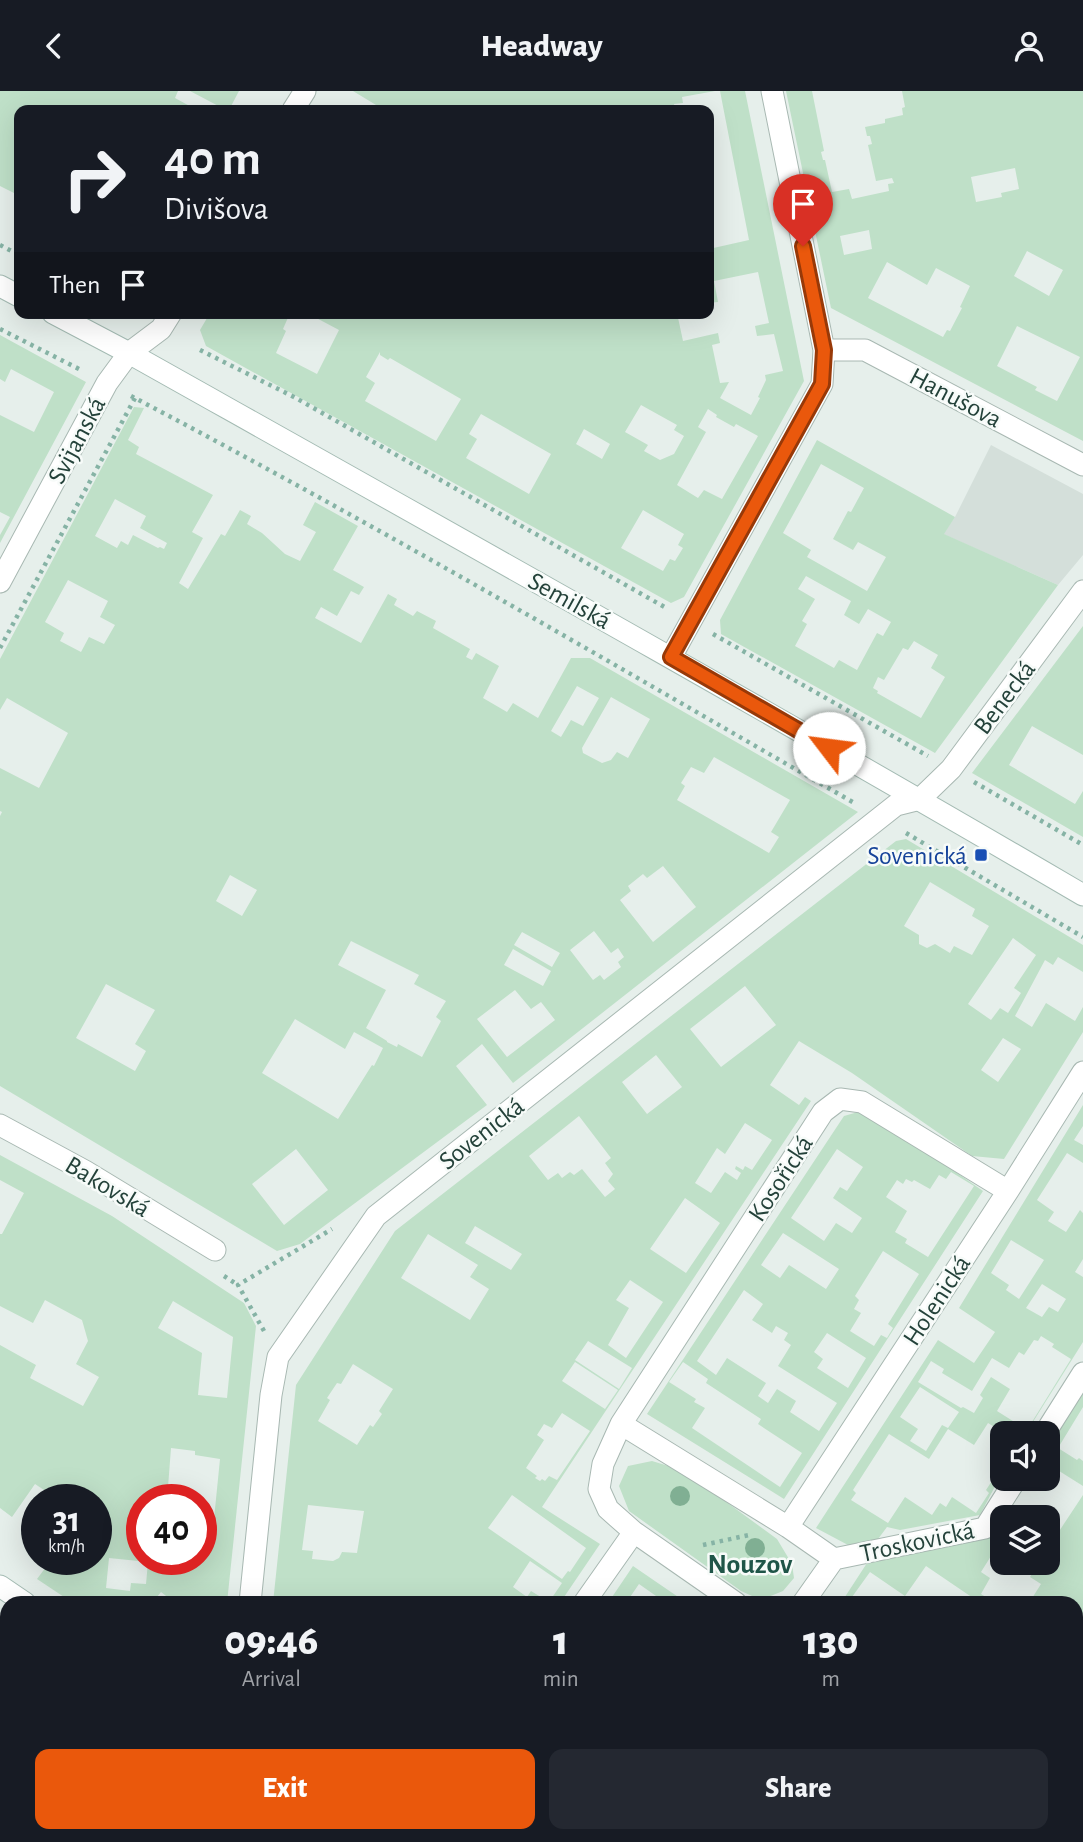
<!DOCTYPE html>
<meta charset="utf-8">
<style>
body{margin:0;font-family:"Alegreya Sans",sans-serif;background:#242831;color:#f1f3f6;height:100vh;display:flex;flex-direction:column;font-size:26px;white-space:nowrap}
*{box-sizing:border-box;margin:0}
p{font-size:23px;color:#9ea1a6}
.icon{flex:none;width:38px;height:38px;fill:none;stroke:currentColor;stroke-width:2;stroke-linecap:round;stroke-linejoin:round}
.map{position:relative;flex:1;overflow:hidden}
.panel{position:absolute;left:0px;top:1505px;width:1083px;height:247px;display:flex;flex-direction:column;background:#171b24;border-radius:21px 21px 0 0;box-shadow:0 7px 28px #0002}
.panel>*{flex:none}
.top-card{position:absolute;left:14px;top:14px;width:700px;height:214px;border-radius:14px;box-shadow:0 7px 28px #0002;background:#171b24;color:#f1f3f6;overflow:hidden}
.controls{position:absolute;left:990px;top:1330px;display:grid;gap:14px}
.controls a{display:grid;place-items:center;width:70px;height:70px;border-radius:14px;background:#171b24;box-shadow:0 7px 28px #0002;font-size:35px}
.speed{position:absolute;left:21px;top:1393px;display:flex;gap:14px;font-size:35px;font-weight:700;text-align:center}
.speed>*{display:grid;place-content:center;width:91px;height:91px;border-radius:50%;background:#171b24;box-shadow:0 7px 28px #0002;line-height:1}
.speed small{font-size:18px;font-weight:400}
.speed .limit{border:10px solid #d22;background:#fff;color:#111}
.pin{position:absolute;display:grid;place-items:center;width:60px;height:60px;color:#fff;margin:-72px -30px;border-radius:50% 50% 50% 0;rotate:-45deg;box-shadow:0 0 7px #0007}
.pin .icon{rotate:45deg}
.me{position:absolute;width:77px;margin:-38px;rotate:300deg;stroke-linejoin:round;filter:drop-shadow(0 0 5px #0008)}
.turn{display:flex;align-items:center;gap:24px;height:147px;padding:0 35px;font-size:32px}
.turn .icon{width:91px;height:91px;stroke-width:2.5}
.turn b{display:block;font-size:49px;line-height:60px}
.then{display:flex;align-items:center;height:66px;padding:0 35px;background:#0003;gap:14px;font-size:26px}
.eta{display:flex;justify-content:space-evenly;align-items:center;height:119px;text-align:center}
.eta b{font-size:42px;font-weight:800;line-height:49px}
.cta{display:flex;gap:14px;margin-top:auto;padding:14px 35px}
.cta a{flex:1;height:80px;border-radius:14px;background:#ea580c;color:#fff;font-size:28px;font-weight:800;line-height:80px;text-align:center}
.cta a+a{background:#242831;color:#f1f3f6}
header{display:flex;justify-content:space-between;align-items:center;height:91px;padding:0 35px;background:#171b24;font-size:32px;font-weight:800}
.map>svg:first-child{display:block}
.built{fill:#d4dfda}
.green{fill:#bfe0c8;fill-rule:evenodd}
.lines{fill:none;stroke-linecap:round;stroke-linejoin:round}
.street-casing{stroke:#a8b8b2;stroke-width:23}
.secondary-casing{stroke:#a4bbb3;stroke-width:23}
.path{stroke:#86b3a5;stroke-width:4.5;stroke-dasharray:3.5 5;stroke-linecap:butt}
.street{stroke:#fff;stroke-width:21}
.secondary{stroke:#fff;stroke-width:21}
.tree{fill:#80af93}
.route-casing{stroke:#983908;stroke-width:18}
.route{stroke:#ea580c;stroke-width:12}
.transit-dot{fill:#1a4fb4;stroke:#f7fbf9;stroke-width:2.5}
.labels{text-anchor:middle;stroke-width:5;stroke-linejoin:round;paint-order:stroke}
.street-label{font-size:26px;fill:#24423a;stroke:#f7fbf9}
.transit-label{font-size:26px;fill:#164399;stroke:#f7fbf9;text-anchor:end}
.neighbourhood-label{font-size:28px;font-weight:bold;fill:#1f5548;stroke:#f7fbf9}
</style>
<header><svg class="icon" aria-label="back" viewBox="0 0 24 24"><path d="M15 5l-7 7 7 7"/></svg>Headway<svg class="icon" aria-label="person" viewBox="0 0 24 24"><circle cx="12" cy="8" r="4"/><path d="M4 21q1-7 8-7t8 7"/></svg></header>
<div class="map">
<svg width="1083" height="1751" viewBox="0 0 1083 1751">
<rect width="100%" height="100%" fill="#e6efeb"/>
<path class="built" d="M991,354L1083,403V464L1058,494L943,443L955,426Z"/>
<path class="green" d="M0,0H178L175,7L197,19H19V92L14,102L0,95Z
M190,0H239L229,19H226Z
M353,0H715L682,6L683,12L674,13L676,19H372L376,14Z
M720,0H745L804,290L684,506L671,512L206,255L200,239L210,222H290L283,238L286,240L276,262L317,283L339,239L307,222H677L683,250L718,242L720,252L712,254L720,292L729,291L720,307L751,324L760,307L758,306L766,289L765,284L783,280L774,243L757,245L755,235L769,232L758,181L714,190L718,211L709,212V158L749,149ZM380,261V264L388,269L390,267L461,308L436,350L365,310L375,292L366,286ZM641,314L677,334L674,339L684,345L674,363L660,369L644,360L648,354L625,341ZM708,318L717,324L716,326L734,336L736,333L758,345L722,408L704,399L698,407L677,394L706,341L698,336ZM481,323L551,363L529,403L466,367L477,348L469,343ZM584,338L610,353L602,368L576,353ZM643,419L684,443L678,454L683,457L675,470L670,468L663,480L621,457Z
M786,0H812L824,60L821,61L823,69H825L832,101L849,98L852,108L889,100L888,93L894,92L892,87L876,90L868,54L872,53L870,45H867L865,36L885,32V28L903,24L902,17L905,16L902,0H1083V350L831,217ZM1015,77L1019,98L1001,102L1002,106L976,111L971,86ZM869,139L872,158L844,164L840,145ZM1027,160L1063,179L1049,205L1014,185ZM887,171L927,194L936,177L970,195L960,216L962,217L950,240L947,239L943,246L868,207ZM1017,235L1080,266L1057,310L1035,299L1037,296L997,275Z
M0,244L86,291L0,452V444L10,426L0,421V324L34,341L54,301L11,278L5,291L0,288Z
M134,316L144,317L128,349L139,356L136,363L213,404L192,441L203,447L179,492L188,498L221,443L225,445L240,419L251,425L247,433L262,442L285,463L300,470L316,441L303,434L315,411L358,435L333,479L364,496L359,504L351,500L337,525L321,516L315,527L361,552L388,503L397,508L394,514L413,525L417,520L436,530L433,537L470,558L466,566L472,569L476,562L499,575L483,607L507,621L513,612L538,627L571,567H590L858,721L513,992L482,953L456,975L487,1014L300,1153L277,1160L0,995V725L2,721L0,720V677L39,697L68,642L7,607L0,619V568ZM115,408L146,425L140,437L167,452L164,458L160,456L158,457L133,444L128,454L121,450L117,457L95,445ZM68,489L108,510L100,526L115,534L104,553L89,546L81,561L60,550L64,542L45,531ZM577,595L599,607L583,635L571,629L561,646L551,640ZM611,606L650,628L628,667L617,661L611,669L602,672L583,662L582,657ZM714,666L790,709L771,741L779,746L769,762L677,709L685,695L681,692L691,676L704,682ZM663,775L696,816L653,851L620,809L631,800L628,795L643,783L647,787ZM230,784L257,799L242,825L216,810ZM594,840L611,862L618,857L624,866L618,871L621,876L604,889L600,884L593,889L570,859ZM522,841L560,862L552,876L514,854ZM351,850L419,884L414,893L446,910L436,926L441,930L422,966L398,953L397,956L387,951V950L366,937L386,899L338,874ZM513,858L551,880L543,895L504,874ZM106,893L155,919L135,953L146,960L135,980L76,947ZM515,899L531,918L541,911L555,929L507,966L477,928ZM295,928L345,958L354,941L383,957L374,975L372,974L338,1028L262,982ZM296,1058L328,1099L284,1134L252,1093Z
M817,349L955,426L944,443L1058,494L935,662L721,543L720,529ZM821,373L864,397L851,421L848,420L833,448L853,459L858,451L886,466L867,500L807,466L811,459L783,442ZM806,485L851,510L844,524L859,533L868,518L891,531L883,545L877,542L857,579L839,569L834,577L795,555L807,533L802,530L815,508L798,498ZM914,550L938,564L931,577L945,586L921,627L877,602L878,600L873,597L878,586L884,589L903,557L908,559Z
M1083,535V664L1032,635L1009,674L1075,713L1083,700V746L972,682Z
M906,748L1083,854V881L1058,866L1053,874L1045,869L1015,925L1032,936L1046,912L1075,930L1083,916V941L1004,1068L972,1065L852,982L799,950L770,994L799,1014L805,1006L811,1010L542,1416L600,1453L560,1512H273L296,1294L395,1140L896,750ZM930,791L975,818L972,825L989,835L972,864L954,855L950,862L935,853L927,857L919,853V844L904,835ZM1013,847L1036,864L1014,897L1021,902L1008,922L1000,917L991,929L968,913ZM745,895L776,934L721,976L690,938ZM1003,947L1021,958L998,991L981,979ZM656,964L682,996L647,1023L622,991ZM579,1025L611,1067L605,1072L613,1083L608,1090L615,1098L605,1106L582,1078L574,1084L570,1081L562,1087L558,1082L548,1089L529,1065ZM745,1032L772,1049L752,1079L745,1075L743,1079L736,1075L735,1078L741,1082L737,1089L725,1081L711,1102L695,1092L717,1057L725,1063ZM685,1107L720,1132L686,1182L650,1158ZM475,1135L522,1163L511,1179L465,1152ZM428,1143L478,1174L470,1186L489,1198L470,1229L401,1187ZM630,1189L663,1211L626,1267L608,1254L629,1217L616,1209ZM588,1250L632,1277L619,1298L575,1269ZM575,1271L618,1299L605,1318L562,1290ZM353,1273L393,1298L379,1320L382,1323L373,1336L370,1334L357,1354L318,1330L330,1309L327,1307L337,1292L341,1293ZM562,1322L590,1340L557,1389L549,1385L545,1390L542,1388L540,1390L535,1387L537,1385L526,1377L544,1349L537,1344L544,1333L552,1337ZM512,1404L586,1457L570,1481L568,1480L562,1488L488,1437ZM308,1414L364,1420L357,1462L342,1461L339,1467L333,1470L312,1468L313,1460L302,1459ZM530,1470L562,1492L549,1511L531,1500L527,1506L513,1496Z
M1083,1014V1035L1074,1049L1083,1054V1072L1067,1062L1037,1109L1054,1121L1048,1130L1066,1141L1080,1119L1083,1122V1168L1075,1181L1083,1186V1251L1026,1342H1004L988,1332L974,1354L948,1338L929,1368L889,1343L853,1399L856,1402L851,1409L888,1432L905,1406L932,1424L940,1412L946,1416L952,1406L976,1422L989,1402L986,1399L1003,1373V1380L980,1424L900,1439L887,1436L878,1448L848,1454L816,1437L938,1249L974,1272L995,1241L959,1217ZM1011,1149L1044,1169L1019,1208L1006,1199L1009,1194L991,1182ZM1042,1193L1066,1208L1058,1221L1049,1216L1042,1226L1026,1217ZM1041,1245L1054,1253L1052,1256L1071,1268L1027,1339L997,1320L1010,1298L991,1286L980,1304L983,1307L974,1322L963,1316L961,1317L918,1291L931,1270L944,1278L942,1282L972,1300L992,1267L1009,1277L1019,1261L1024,1264L1034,1249L1038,1250ZM920,1296L959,1321L948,1337L942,1334L926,1360L910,1350L918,1338L900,1326Z
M858,1021L950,1077L983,1100L784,1408L647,1323L844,1025ZM837,1058L863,1076L847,1100L840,1096L833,1107L862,1127L852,1142L836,1132L824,1150L791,1127ZM951,1081L974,1095L928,1166L905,1152L907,1148L895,1141L907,1120L886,1106L897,1089L903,1093L906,1088L912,1091L914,1089L930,1098L939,1084L946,1088ZM783,1142L839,1178L826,1198L789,1174L780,1187L761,1174ZM883,1160L919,1183L888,1233L893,1237L887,1247L881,1244L874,1255L850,1240L861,1222L854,1218L859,1209L855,1205ZM744,1199L763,1213L752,1229L772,1242L776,1235L788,1242L784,1249L791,1254L778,1275L837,1312L819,1340L790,1321L796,1310L777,1298L768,1312L758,1305L766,1292L727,1267L716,1284L697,1270ZM827,1242L866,1267L848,1297L817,1277L823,1268L814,1261ZM683,1271L708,1288L706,1292L761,1328L758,1333L802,1362L780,1396L692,1337L705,1317L694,1311L696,1308L669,1291Z
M0,1064L112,1125L244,1212L256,1235L227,1512H191L189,1510L187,1512H175L161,1501L152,1512H73L37,1488L52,1468H96V1409H59L35,1393L12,1426L0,1417V1254L36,1274L30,1287L83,1315L99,1286L76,1273L88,1250L82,1229L45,1209L33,1232L0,1215V1143H2L24,1102L0,1089ZM173,1210L233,1246L227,1307L198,1304L202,1262L158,1237ZM171,1357L195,1360V1364L220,1368L212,1448L201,1447V1468H142V1409H167ZM109,1467L148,1471L146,1493L131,1492L130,1500L106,1497Z
M1083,1298V1316L1058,1357L1077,1369L1079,1367L1083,1370V1395L1048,1373V1354Z
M652,1370L675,1377L714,1402L777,1448L792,1473L794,1487L783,1500L761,1509L741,1500L629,1420L619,1395L628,1375Z
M1083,1404V1751H890L894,1745H1076V1512H1029L1041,1493L1030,1486L1039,1472H1048V1457Z
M1003,1427V1446L981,1481L990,1487L981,1503L995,1512H975L976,1509L926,1475L905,1505L870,1481L852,1506L861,1512H841L867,1472L992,1445Z
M633,1475L687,1512H666L639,1493L626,1512H608Z
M0,1539L7,1545V1745H119L127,1751H0Z
M540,1745H616L625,1751H535Z
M744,1745H828L824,1751H740Z"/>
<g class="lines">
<defs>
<path id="street" d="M293,19L305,0
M824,259H865L1083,374
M0,491L107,292L129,262L161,238L171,222
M671,566L822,293L824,259L772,0
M0,1034L85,1080L215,1159
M621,1333L788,1436L834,1468
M1045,1342L1083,1282
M788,1436L1008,1100L1083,981
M834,1468L985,1437L1016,1388
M250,1512L271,1304L278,1266L376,1125L896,714L920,708L951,678L1083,500
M584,1512L634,1441
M736,1512L634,1441L608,1418L599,1398L603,1373L621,1333L823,1021L840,1008L862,1011L1008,1100
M803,1512L834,1468
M416,1751L420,1745
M716,1751L721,1745"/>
<path id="secondary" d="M0,195L19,205
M53,222L129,262C448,441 767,619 1083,804
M0,1495L25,1512
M308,1745L315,1751"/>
</defs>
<use href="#street" class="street-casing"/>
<use href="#secondary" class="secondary-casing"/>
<path class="path" d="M0,154L19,164
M0,238L83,280
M200,259L294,306L668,518
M131,305C377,434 616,575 856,713
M713,543L928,665
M0,557L135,307
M974,691L1083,754
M906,742L1083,846
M224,1185L238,1194
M264,1240L238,1194L332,1138
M703,1454L749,1444
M1076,1713L1083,1703
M264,1745L271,1751"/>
<use href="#street" class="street"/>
<use href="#secondary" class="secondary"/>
</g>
<g class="tree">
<circle cx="680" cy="1405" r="10"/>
<circle cx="755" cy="1457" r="10"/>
</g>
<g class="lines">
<defs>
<path id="route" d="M803,155L824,259L822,293L671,566L829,657"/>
</defs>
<use href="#route" class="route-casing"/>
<use href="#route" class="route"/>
</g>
<rect class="transit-dot" x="974" y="757" width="14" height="14" rx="3.5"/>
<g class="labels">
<g class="street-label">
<text transform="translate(956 306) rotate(28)" y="9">Hanušova</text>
<text transform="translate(76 349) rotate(-62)" y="9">Svijanská</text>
<text transform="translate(570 509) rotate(29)" y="9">Semilská</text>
<text transform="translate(1004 606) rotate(-53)" y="9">Benecká</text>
<text transform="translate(481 1042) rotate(-38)" y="9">Sovenická</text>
<text transform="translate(780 1087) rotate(-57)" y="9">Kosořická</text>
<text transform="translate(108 1095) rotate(31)" y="9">Bakovská</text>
<text transform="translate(936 1209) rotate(-57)" y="9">Holenická</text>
<text transform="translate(917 1450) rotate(-12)" y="9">Troskovická</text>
</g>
<g class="transit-label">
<text x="967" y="773">Sovenická</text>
</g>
<g class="neighbourhood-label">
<text x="750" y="1482">Nouzov</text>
</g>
</g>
</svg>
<div class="controls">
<a><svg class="icon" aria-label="sound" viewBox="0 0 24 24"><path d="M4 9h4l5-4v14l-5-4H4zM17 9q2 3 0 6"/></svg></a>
<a><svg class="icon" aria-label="layers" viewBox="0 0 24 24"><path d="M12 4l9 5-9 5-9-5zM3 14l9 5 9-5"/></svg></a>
</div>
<div class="speed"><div>31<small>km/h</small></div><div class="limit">40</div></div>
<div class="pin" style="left:803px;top:155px;background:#d93025"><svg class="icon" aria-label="arrive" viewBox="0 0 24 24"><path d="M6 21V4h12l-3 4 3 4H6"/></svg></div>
<svg class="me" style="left:829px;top:657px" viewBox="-20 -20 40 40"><circle r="19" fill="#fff"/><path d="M0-13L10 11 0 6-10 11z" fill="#ea580c"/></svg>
<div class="top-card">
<div class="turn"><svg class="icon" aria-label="right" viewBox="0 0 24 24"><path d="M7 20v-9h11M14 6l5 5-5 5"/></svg><div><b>40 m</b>Divišova</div></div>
<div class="then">Then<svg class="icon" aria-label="arrive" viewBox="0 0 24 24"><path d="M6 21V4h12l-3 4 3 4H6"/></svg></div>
</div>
<section class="panel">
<div class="eta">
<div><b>09:46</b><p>Arrival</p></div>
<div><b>1</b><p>min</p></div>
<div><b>130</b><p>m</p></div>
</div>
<div class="cta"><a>Exit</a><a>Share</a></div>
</section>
</div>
